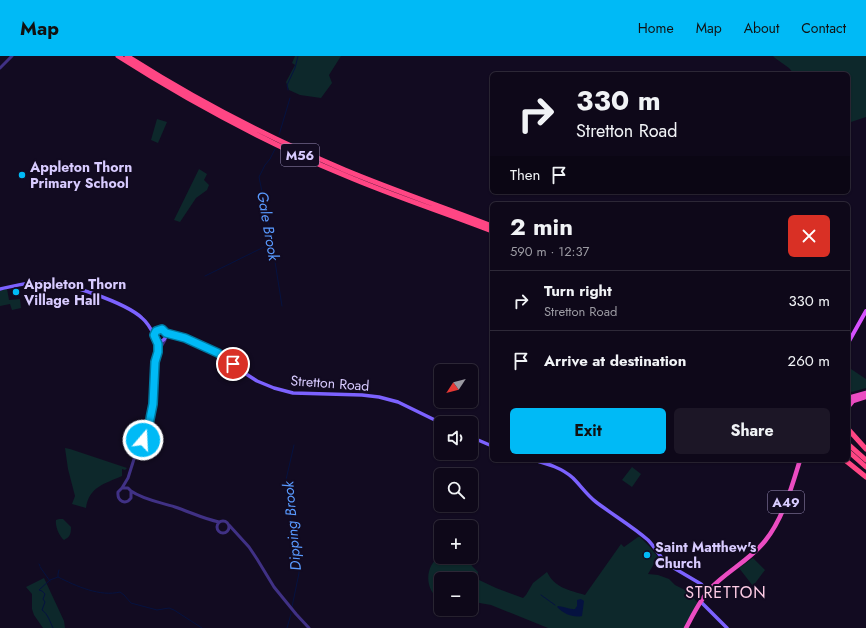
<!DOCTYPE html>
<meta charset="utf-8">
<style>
body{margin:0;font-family:Jost,sans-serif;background:#1c1626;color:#f1f3f6;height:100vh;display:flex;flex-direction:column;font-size:15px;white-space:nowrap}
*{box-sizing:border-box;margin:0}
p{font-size:13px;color:#9b9aa2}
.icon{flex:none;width:22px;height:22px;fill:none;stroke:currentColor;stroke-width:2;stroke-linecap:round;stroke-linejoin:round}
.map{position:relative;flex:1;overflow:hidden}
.side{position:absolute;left:490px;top:146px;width:360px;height:260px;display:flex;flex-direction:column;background:#0e0819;border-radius:6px;box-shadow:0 1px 3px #0004,0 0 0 1px #2e2938}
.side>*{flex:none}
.banner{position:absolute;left:490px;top:16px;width:360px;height:122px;border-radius:6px;box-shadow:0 1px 3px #0004,0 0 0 1px #2e2938;background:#0e0819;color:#f1f3f6;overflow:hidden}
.needle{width:26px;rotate:234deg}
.tools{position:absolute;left:434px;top:308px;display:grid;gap:8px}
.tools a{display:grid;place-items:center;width:44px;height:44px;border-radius:6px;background:#0e0819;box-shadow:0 1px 3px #0004,0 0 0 1px #2e2938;font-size:20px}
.pin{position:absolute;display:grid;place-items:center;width:34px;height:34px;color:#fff;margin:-17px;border:2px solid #fff;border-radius:50%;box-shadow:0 1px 4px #0007}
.me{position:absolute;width:44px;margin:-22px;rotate:19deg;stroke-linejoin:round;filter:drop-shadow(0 0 3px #0008)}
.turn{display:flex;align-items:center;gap:14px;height:84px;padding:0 20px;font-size:18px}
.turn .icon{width:52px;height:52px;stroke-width:2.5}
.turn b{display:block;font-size:28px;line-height:34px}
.then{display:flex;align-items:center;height:38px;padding:0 20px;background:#0003;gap:8px;font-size:15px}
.round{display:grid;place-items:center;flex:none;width:42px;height:42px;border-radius:6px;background:#1c1626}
.head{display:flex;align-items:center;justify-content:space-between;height:68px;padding:0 20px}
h1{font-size:24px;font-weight:700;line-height:30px}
.primary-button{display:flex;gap:8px;margin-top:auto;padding:8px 20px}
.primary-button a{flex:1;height:46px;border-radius:6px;background:#00baf6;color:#111;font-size:16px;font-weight:700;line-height:46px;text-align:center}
.primary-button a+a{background:#1c1626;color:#f1f3f6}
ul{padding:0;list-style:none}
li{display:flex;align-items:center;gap:12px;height:60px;padding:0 20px;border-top:1px solid #2e2938}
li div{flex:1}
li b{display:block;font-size:15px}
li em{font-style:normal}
header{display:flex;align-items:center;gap:24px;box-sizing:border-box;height:56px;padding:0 20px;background:#00baf6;color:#111}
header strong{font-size:19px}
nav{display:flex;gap:22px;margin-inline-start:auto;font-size:14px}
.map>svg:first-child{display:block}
.green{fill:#0d282b}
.water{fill:#051240}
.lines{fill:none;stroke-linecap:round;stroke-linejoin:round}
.stream{stroke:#051240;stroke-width:1}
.tertiary{stroke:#403185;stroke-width:3}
.secondary{stroke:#7c62ff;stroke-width:3.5}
.primary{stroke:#d752ff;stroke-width:4}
.trunk{stroke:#eb4cc2;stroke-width:4.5}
.motorway{stroke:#ff4684;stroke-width:5}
.route-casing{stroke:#0079a0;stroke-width:10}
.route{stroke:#00baf6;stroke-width:7}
.poi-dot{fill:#00baf6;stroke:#120b21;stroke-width:1.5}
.labels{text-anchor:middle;stroke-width:4;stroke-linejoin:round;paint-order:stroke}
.shield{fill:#120b21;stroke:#9d91bc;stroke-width:1}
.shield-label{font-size:13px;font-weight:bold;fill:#d8cbff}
.poi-label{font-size:14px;font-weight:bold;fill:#d8cbff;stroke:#120b21;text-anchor:start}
.street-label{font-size:14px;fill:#d8cbff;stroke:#120b21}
.water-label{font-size:15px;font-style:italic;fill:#599aff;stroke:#120b21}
.quarter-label{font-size:16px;letter-spacing:1px;fill:#ffcde6;stroke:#120b21}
</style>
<header>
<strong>Map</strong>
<nav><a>Home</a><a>Map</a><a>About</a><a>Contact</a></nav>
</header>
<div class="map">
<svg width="866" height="572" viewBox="0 0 866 572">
<rect width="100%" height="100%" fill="#120b21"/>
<path class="green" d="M295,0H341L329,19L332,27L321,42L300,39L289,34L286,26L295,9L292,7Z
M773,0H866V61L848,67V18H794L789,12L775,2Z
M157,63L167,66L158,87L151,84Z
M199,113L207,118L204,124L209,129L207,134L196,142L180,166L174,164Z
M7,233L9,244L20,243L21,252L12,254L10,248L0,250V235Z
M848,311L866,323V332L852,336L848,335Z
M65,392L70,393L127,412L125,414L122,413V420C104,428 89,431 86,452L72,448L75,440L68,413Z
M632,411L641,418L632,431L622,424Z
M59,463H63L71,471C71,478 70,481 64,484C59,480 55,470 56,464Z
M638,481H640L649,490L658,501L648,518L658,519L669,523L675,529L689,536L696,545L700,548L686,572H548L491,549L474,546H471V523H441V545C424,534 424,510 441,499V501H469L472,510L478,516L477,523L496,532L523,542L526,539L533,527L547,516C555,532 569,534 585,539L621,488L624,491Z
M753,502L765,514L753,530L739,512Z
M44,522L64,565L65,572H43L34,559L32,553V538L26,531Z"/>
<path class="water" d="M581,543L584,545L582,560C573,562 564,558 557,551L558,550C561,550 573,554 575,553L577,550V544Z"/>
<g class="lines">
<path class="stream" d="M288,34L287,29L295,12L298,0
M279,79L290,42
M275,93L270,103L265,109L259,121L271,180L282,250
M205,220L266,190
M39,508L40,510
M40,511L50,525
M58,521V518L59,514
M541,539L555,549
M292,551L299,517V511L285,428L294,389
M53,572C50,566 48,558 42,554L45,546L43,543L45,538L42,535L39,534L40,533L50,524L58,521C76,530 100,541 120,536L124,539L131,547L157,554L169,552L174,554L202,572
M287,572L291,558"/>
<path class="tertiary" d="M0,12L12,0
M156,284L158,288V294
M122,432H128L131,435V442C126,449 117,446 118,436L122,432L128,422L134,403L149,368L153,348L155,306L158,296L165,284
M131,435C144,444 160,446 175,451C190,456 204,463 219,466
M217 471a6 6 0 1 1 12 0a6 6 0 1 1-12 0Z
M229,469L249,491L257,503L274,531L296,558L309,572"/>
<path class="secondary" d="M0,233C14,230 28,226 42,226C64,225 126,247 142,262C148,267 151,273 154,279
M154 279a6 6 0 1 1 12 0a6 6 0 1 1-12 0Z
M166,277L185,282L218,297L243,316L257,325L274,332L293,337L362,339L379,341L398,346L441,367
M471,381L492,390
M534,404C548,408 562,412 573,422C581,430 587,439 596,446C613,459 632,470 648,484C655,491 660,501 667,508L701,528L708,536
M701,546L727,572"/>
<path class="primary" d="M848,287L866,255"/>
<path class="trunk" d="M848,342L866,337
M848,351L853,345L866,341
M686,572C693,559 700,544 710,533C727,515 750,504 765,485C783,463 792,430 800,404"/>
<path class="motorway" d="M118,0C190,46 265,86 344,119C393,140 443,156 492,175
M127,0C196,44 269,82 345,114C393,134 443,151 492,170
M848,373L866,393
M848,388L866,404
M848,395L866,411
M845,404L866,421"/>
</g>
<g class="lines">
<defs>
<path id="route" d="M143,384L149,368L153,348L155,306L158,296V288L154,279L156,275L162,273L166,277L185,282L218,297L233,308"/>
</defs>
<use href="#route" class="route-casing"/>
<use href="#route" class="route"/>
</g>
<g class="poi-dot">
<circle cx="22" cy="119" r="4"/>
<circle cx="16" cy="236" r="4"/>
<circle cx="647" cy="499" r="4"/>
</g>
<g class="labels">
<g class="shield">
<rect x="281" y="88" width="38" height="22" rx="3"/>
<rect x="768" y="435" width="36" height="22" rx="3"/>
</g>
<g class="shield-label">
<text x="300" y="104">M56</text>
<text x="786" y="451">A49</text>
</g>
<g class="poi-label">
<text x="30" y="116">Appleton Thorn<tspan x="30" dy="16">Primary School</tspan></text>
<text x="24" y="233">Appleton Thorn<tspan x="24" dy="16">Village Hall</tspan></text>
<text x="655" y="496">Saint Matthew's<tspan x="655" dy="16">Church</tspan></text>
</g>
<g class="street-label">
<text transform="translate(330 327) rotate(4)" y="5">Stretton Road</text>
</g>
<g class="water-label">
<text transform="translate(268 170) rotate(80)" y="5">Gale Brook</text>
<text transform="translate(292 470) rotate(-95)" y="5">Dipping Brook</text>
</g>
<g class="quarter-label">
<text x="726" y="542">STRETTON</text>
</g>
</g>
</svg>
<div class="tools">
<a><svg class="needle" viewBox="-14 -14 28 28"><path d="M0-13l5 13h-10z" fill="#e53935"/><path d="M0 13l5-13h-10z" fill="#9b9aa2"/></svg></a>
<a><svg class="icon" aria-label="sound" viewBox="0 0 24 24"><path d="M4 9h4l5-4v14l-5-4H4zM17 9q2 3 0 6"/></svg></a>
<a><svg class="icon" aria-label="search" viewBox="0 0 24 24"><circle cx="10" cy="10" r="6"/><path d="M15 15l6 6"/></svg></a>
<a>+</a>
<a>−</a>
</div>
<div class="pin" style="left:233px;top:308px;background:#d93025"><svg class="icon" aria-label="arrive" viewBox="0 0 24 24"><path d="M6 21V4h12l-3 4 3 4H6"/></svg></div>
<svg class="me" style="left:143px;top:384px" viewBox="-20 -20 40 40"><circle r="17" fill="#00baf6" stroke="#fff" stroke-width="3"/><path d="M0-11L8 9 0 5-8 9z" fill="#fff"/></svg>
<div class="banner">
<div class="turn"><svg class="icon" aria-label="right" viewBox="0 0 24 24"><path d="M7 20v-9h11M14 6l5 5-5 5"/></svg><div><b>330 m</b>Stretton Road</div></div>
<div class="then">Then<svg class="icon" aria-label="arrive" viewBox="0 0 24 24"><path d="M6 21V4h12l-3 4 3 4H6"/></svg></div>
</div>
<section class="side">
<div class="head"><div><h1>2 min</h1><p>590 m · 12:37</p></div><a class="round" style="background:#d93025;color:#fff"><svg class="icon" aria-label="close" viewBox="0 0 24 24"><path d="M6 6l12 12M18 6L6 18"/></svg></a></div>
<ul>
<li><svg class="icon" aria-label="right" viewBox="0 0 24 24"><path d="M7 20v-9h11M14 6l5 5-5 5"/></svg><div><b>Turn right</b><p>Stretton Road</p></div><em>330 m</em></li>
<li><svg class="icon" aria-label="arrive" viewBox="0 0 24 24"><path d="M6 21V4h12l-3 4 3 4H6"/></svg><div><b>Arrive at destination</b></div><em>260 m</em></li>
</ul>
<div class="primary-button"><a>Exit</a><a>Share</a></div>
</section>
</div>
